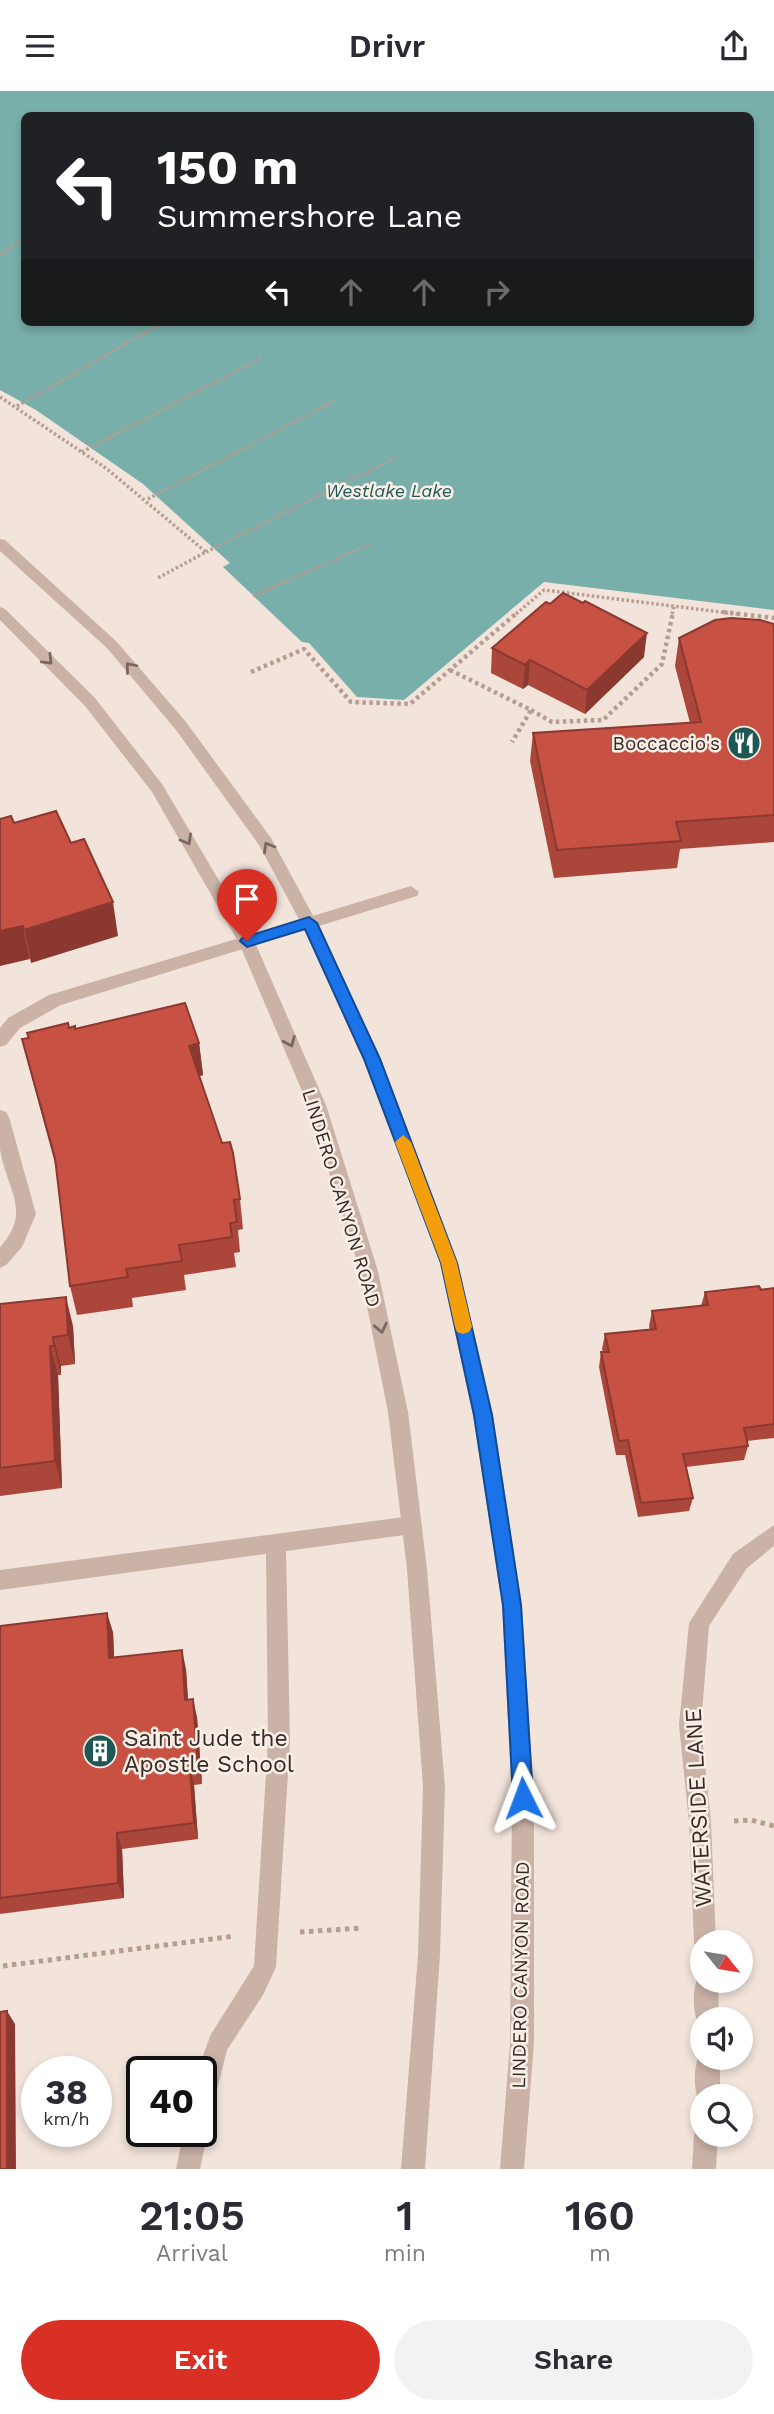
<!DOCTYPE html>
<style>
body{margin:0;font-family:"Work Sans",sans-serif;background:#f2f2f3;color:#2b2b33;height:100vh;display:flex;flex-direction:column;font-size:26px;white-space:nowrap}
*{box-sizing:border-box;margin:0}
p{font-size:23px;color:#7c7c81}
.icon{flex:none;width:38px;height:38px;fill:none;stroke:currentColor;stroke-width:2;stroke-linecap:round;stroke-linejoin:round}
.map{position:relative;height:2078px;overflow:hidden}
.details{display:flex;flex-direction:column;background:#fff;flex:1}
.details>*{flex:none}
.banner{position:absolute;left:21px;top:21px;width:733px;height:214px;border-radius:10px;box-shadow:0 4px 10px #0003;background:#202124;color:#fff;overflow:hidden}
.needle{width:46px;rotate:120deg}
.tools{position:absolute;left:690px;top:1839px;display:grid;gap:14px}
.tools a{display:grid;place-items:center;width:63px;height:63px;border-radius:50%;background:#fff;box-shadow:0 4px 10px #0003;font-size:35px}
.speed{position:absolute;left:21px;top:1965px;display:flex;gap:14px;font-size:35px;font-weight:700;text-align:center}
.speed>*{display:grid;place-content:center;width:91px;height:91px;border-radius:50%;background:#fff;box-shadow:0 4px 10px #0003;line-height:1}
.speed small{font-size:18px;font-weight:400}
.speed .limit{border:4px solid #111;border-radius:10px;background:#fff;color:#111}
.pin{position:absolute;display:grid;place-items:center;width:60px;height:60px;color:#fff;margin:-72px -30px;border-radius:50% 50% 50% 0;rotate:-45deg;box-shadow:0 0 7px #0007}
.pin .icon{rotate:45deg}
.me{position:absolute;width:77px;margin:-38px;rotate:357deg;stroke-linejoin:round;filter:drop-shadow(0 0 5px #0008)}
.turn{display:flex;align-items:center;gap:24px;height:147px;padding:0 21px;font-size:32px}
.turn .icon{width:91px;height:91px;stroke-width:2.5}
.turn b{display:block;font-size:49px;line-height:60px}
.lanes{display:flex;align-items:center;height:66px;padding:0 21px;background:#0003;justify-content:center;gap:35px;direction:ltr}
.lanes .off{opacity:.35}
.eta{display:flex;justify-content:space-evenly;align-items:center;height:119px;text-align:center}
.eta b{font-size:42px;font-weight:600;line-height:49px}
.button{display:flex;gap:14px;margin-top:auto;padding:14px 21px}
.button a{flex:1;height:80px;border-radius:42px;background:#d93025;color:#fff;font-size:28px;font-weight:600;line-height:80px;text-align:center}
.button a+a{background:#f2f2f3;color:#2b2b33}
header{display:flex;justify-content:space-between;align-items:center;height:91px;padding:0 21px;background:#fff;font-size:32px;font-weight:600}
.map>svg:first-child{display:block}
.water{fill:#79afaa;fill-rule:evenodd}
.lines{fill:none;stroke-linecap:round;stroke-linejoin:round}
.path-far2{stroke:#b69c91;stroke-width:3.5;stroke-dasharray:2.5 2.5;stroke-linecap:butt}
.path-far1{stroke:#b69c91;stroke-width:4.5;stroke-dasharray:3.5 3.5;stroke-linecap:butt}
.path{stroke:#b69c91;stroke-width:5;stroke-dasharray:4.5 4.5;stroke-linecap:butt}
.service{fill:#cab2a7;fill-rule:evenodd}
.minor{fill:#cab2a7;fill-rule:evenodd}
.tertiary{fill:#cab2a7;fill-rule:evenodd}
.wall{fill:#ab473a}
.shaded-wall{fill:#8b3930}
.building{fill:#c75244;stroke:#8b3930;stroke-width:2}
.oneway{stroke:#796761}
.route{fill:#1a73e8;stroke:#114b97;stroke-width:2}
.slow{fill:#f59e0b}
.labels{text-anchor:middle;stroke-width:5;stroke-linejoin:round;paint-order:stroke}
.far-water-label{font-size:18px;font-style:italic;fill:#1d5854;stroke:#f9efe7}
.poi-label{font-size:19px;fill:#362a27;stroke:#f9efe7;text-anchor:end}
.street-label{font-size:19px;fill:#362a27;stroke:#f9efe7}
.near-poi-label{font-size:23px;fill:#362a27;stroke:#f9efe7;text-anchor:start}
.near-street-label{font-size:23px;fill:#362a27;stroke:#f9efe7}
</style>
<header><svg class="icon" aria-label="menu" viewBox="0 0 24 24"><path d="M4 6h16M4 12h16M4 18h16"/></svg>Drivr<svg class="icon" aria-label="share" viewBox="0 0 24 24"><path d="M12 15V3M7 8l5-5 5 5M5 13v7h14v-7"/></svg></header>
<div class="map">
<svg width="774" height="2078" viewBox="0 0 774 2078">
<rect width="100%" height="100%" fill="#f2e4db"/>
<path class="water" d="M0,0H774V519L544,491L404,609L357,606L309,552L302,551L223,476L230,472L143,393L36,319L0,299ZM24,24H751V231H24Z"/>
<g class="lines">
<path class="path-far2" d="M0,164L24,148
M0,306L107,378L206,461L156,488
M17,315L164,231
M82,361L261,267
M148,408L336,309
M206,461L397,366
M253,505L372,452
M516,523L544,499L737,523
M672,523L674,515"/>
<path class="path-far1" d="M723,521L774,527
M450,579L531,619L512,651
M251,581L304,558L351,611L410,613L518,521
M531,619L552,631L603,629L662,573L673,521"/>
<path class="path" d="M734,1730L751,1729L774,1735
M300,1841L362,1837
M3,1875L235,1845"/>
<path class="service" d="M411,795L419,801L417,805L309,838L301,832L303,828Z
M412,1425L419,1427L422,1434L419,1441L412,1443L286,1460L290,1650L276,1876L263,1904L227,1959L213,2015L209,2023L201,2027V1981H197L211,1943L254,1875L268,1650L266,1463L0,1499V1479Z
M201,2030L208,2040L200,2078H176L184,2040H201Z"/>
<path class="minor" d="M309,826L317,832L315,836L61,914L20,937L6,954L0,956V937L8,927L49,904Z
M0,1019L6,1021L9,1026L36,1123L22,1156L6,1174L0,1177V1156C33,1120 6,1098 0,1058C0,1046 0,1032 0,1019Z
M774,1434V1455L747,1477L709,1535L701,1634L711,1731L716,1852H702V1862L697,1860L694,1852L689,1731L679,1634L689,1532L733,1463Z
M702,1881V1890H718L719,1928H702V1937C691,1927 691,1891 702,1881Z
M702,1958V1967H720V2006H702V2015C692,2004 693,1970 702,1958Z
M702,2034V2044H718L716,2078H692L694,2044L698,2036Z"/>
<path class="tertiary" d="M0,448L5,449L117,551L186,631L271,747L317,832L381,968L458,1172L493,1324L522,1514L534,1707V1952L524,2078H500L510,1952L512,1707L502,1514L473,1324L440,1172L363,968L301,832L259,754L176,639L107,557L0,460Z
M0,516L5,518L95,607L162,693L253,847L326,1014L378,1180L408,1321L427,1478L445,1696L440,1864L425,2078H401L418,1864L423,1696L407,1478L388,1321L360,1180L308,1014L239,852L152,701L85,615L0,529Z"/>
</g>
<path class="wall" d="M774,533V751L680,758L677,777L554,787L530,670L533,642L690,632L675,575L679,547Z
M492,557L644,566L585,623L528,594L523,598L491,582Z
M69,937L199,952L203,984L199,985L240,1108L243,1138L238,1139L240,1161L234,1162L236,1176L184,1184L186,1199L132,1207L133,1216L77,1224L70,1195L56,1076L30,980L22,948Z
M774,1197V1347L747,1350L748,1355L744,1369L686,1376L693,1407L689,1420L638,1426L625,1364H616L599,1276L601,1261H603L602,1258L605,1243L650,1239L649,1235L652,1220L701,1215L705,1201Z
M0,1213L73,1235L75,1273L61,1275V1284H58L62,1397L0,1405Z
M0,1535L113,1541L114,1567L186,1578L188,1609L197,1626L202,1693L194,1694L198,1748L122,1758L124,1807L0,1823Z"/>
<path class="shaded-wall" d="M647,542L644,566L585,623L587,599Z
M530,569L528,594L523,598L525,574Z
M113,811L118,845L31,872L24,839Z
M23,835L30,868L0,875V840Z
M199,952L203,984L193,987L189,955Z
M66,1206L73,1235L75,1273L68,1244Z
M53,1246L61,1275V1284L54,1255Z
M50,1255L58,1284L62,1397L55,1370Z
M107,1522L113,1541L115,1586L109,1567Z
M182,1559L186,1578L189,1627L185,1609Z
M193,1608L197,1626L202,1693L198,1676Z
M190,1677L194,1694L198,1748L194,1732Z
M117,1742L122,1758L124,1807L118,1792Z
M7,1920L15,1933L16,2078H7Z"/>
<path class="building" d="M563,502L583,512L585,510L647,542L587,599L530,569L525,574L492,557L546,511L550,513Z
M731,527L760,529L774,533V724L676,731L681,750L557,759L533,642L701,631L679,547L715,529Z
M56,720L71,752L84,748L113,811L24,839L23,835L0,840V728L11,725L14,732Z
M185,912L199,952L189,955L222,1052L230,1051L233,1062L240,1108L234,1109L237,1131L230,1132L232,1146L179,1154L182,1170L126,1178L128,1186L70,1195L55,1067L22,948L29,947L27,942L68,932L69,937L75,935V938Z
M759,1195L761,1199L774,1197V1333L744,1337L748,1355L683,1363L693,1407L641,1412L628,1349L619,1350L601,1261H609L605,1243L656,1238L652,1220L708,1214L705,1201Z
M66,1206L68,1244L53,1246L54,1255H50L55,1370L0,1377V1213Z
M107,1522L109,1567L182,1559L185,1609L193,1608L198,1676L190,1677L194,1732L117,1742L118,1792L0,1807V1535Z
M7,1920V2078H0V1921Z"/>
<defs><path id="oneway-chevron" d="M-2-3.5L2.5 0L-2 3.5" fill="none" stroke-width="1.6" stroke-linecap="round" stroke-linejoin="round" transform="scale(1.75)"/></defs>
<g class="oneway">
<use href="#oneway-chevron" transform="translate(48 569) rotate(45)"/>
<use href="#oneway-chevron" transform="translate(130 576) rotate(-130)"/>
<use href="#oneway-chevron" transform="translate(187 749) rotate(60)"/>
<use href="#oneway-chevron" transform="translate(268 756) rotate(-120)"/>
<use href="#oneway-chevron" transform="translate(290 951) rotate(67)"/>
<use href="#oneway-chevron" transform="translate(381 1237) rotate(78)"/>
</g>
<path class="route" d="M309,826L317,832L380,968L457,1172L492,1324L521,1514L533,1707L530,1714L523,1717L516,1714L513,1707L503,1514L474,1324L441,1172L364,968L305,838L247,856L240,850L242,847Z"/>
<path class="slow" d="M403,1044L411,1051L457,1172L472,1236L469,1241L463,1243L457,1241L455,1236L441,1172L395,1051Z"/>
<defs>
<symbol id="restaurant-disc" viewBox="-11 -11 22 22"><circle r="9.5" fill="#1d5854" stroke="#f9efe7"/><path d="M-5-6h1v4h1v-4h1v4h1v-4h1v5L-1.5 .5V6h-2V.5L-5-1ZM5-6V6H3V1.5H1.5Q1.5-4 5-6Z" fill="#fff"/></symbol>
<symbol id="building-disc" viewBox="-11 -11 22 22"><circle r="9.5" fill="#1d5854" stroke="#f9efe7"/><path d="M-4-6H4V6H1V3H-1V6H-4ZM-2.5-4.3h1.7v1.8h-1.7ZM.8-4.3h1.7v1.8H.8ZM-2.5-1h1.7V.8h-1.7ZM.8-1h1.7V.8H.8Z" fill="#fff"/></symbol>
</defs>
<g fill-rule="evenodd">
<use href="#restaurant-disc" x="725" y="633" width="38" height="38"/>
<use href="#building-disc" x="81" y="1641" width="38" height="38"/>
</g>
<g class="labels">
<g class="far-water-label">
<text x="389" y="406">Westlake Lake</text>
</g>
<g class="poi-label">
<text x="720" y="659">Boccaccio's</text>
</g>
<g class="street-label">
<text transform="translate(342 1107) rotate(73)" y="7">LINDERO CANYON ROAD</text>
<text transform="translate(520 1884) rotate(-89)" y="7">LINDERO CANYON ROAD</text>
</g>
<g class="near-poi-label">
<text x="124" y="1655">Saint Jude the<tspan x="124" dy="26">Apostle School</tspan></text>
</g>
<g class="near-street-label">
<text transform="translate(698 1717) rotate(-93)" y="8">WATERSIDE LANE</text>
</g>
</g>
</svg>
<div class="tools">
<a><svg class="needle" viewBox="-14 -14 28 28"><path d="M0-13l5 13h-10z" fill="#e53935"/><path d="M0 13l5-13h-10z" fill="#7c7c81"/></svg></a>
<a><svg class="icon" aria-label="sound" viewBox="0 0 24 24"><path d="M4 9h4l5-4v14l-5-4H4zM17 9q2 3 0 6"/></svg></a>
<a><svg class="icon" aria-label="search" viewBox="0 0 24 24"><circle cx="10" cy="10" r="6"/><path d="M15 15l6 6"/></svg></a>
</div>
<div class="speed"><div>38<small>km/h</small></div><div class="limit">40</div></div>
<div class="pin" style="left:247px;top:850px;background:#d93025"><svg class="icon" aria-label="arrive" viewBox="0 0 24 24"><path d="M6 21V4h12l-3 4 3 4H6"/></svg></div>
<svg class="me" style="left:523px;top:1707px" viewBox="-20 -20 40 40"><path d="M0-17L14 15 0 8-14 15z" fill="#1a73e8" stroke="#fff" stroke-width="4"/></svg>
<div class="banner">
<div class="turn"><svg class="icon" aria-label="left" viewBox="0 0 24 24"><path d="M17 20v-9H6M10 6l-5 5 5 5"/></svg><div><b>150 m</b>Summershore Lane</div></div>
<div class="lanes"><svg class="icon" aria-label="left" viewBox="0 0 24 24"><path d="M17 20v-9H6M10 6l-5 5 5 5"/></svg><svg class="icon off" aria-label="ahead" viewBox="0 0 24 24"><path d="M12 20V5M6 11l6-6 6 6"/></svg><svg class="icon off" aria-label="ahead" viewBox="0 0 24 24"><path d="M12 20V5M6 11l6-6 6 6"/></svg><svg class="icon off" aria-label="right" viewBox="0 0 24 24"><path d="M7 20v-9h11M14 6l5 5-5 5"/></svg></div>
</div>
</div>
<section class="details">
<div class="eta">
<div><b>21:05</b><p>Arrival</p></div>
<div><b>1</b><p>min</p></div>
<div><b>160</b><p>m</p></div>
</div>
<div class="button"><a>Exit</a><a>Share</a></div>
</section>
